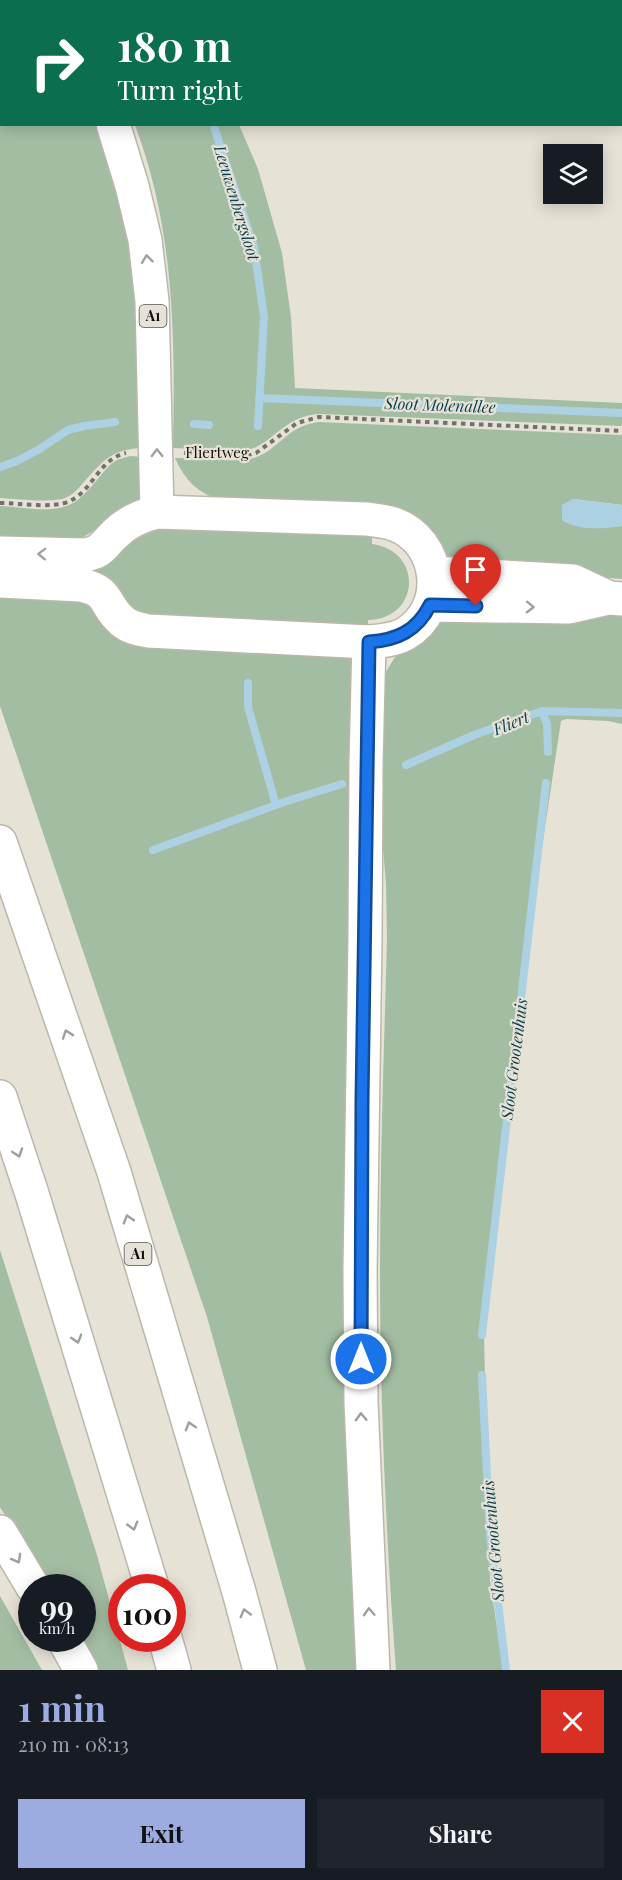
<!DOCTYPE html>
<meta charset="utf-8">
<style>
body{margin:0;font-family:"Playfair Display",serif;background:#20242c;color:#f1f3f6;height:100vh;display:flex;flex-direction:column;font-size:22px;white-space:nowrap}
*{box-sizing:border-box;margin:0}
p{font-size:20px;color:#9ea1a6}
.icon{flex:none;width:33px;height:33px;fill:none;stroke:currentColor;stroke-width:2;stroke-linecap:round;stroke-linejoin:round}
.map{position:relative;height:1670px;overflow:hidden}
.side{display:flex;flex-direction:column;background:#171b24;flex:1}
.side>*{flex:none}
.banner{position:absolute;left:0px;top:0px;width:622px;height:126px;box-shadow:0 3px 15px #0003;background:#0b6e4f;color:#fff;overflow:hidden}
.tools{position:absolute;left:543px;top:144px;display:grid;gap:12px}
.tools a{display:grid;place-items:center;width:60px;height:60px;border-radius:0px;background:#171b24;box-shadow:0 3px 15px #0003;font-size:30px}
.speed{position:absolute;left:18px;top:1574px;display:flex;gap:12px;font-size:30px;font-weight:700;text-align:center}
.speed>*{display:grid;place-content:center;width:78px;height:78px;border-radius:50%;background:#171b24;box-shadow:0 3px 15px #0003;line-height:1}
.speed small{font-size:15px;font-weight:400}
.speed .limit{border:9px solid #d22;background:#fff;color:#111}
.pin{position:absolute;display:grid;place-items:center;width:51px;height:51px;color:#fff;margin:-62px -26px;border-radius:50% 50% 50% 0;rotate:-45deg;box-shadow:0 0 6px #0007}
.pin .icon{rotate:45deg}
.me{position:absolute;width:66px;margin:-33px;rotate:0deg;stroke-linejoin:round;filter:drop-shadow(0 0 4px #0008)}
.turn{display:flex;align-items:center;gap:21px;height:126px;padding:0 18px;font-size:27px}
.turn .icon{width:78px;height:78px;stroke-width:2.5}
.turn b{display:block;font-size:42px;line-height:51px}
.round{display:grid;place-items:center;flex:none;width:63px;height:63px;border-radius:0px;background:#20242c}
.head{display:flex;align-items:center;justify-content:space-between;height:102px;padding:0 18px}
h1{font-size:36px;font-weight:700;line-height:45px;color:#9cabe0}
.primary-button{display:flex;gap:12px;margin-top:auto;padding:12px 18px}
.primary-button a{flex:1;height:69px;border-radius:0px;background:#9cabe0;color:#111;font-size:24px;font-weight:700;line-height:69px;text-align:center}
.primary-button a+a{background:#20242c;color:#f1f3f6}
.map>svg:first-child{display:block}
.green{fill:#a3bda3}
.water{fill:#acd1e3}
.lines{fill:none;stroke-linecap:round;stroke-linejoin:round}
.stream{stroke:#acd1e3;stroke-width:8}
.secondary-casing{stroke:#bcb7ac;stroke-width:36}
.highway-casing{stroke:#bcb7ac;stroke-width:36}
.path{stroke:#74716a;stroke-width:4;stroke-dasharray:4.5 4.5;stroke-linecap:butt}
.secondary{stroke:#fff;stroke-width:33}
.highway{stroke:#fff;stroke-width:33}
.oneway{stroke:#9f9f9d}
.route-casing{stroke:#114b97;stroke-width:15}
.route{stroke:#1a73e8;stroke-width:10}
.labels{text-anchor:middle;stroke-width:4.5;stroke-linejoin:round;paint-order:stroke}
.shield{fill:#e7e2d6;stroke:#504e48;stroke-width:1.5}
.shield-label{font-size:14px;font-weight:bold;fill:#100f0b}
.street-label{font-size:15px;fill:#100f0b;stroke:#e7e2d6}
.water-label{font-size:16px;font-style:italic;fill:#0a3e51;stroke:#e7e2d6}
</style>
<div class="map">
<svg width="622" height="1670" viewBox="0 0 622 1670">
<rect width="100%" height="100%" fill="#e7e2d6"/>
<path class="green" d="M0,0L44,1L2,2V124L101,125L133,242L144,448C111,449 104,460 83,483C78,489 73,495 65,498C52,503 16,499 0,498Z
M135,125H239L258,169L282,253L291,317L295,388L622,403V426L320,414C281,416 274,446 243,451L173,448C175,336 175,232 135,125Z
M318,422L622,435V505L573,499L588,528L622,526V579L536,572L454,560L437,547L221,500C197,493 185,480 175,458C193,458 239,463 254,458C279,450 285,427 318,422Z
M130,456L144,457L145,501L78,540L0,546V506C24,507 59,516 79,499C91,489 100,475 111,464L117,460Z
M138,527L372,531V544C424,551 420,619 368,620V633L160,625L0,562Z
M0,589L81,600L95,612L358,655L363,1670H306L207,1317L0,706Z
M584,614L622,616V724L608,721L566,719L561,721L515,1027L496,1199L484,1337L490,1580L503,1670H396C386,1537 380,1404 380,1271C380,1160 384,1050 387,939L386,884L377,777V687L395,657L435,625L449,619Z
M0,1250L97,1555L128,1670H95L80,1638H82V1587H49L0,1507Z
M0,1596L42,1670H0Z"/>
<path class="water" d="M573,499L622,505V526C603,529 578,531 562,520V505Z"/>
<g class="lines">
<path class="stream" d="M161,0V2
M213,124L254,247L264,317L258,426
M259,398L622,413
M194,424L209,425
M0,467L17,461L38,450L68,430L84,426L115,422
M248,683V707L276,805
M542,711L547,724L548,752
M406,765L474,735L542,711L622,713
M153,850L284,802L342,784
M482,1335L546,783
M482,1375L490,1535L506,1670"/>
<defs>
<path id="secondary" d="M0,553L84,555C103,552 102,546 115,534C127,522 140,516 157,512L366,519C375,520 385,521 394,524C441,541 449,608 405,634C394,640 382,641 369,642L148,631C139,629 130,628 122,621C103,605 111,591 81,585L0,581
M434,573L573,581L609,598
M430,605L569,607L609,598L622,599"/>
<path id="highway" d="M55,0L56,2
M113,124L132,186L145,240L152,301L157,512
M369,642L366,764L365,938L360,1270L361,1403L373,1670
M0,842L114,1172L239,1592L260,1670
M0,1097L32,1194L152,1587
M0,1532L33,1587
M63,1638L81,1670
M165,1638L174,1670"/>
</defs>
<use href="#secondary" class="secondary-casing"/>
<use href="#highway" class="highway-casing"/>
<path class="path" d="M184,453L248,455L256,453L297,423L319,417L622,431
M0,503C18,503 54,509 70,501C93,490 99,459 126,453"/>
<use href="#secondary" class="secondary"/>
<use href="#highway" class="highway"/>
</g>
<defs><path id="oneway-chevron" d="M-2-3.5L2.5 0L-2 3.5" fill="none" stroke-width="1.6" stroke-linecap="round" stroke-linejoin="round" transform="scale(1.5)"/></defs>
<g class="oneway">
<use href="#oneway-chevron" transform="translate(147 259) rotate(-97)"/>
<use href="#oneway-chevron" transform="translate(157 453) rotate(-91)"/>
<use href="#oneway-chevron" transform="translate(42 554) rotate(-178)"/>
<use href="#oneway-chevron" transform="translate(530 607) rotate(1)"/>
<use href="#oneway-chevron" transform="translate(67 1034) rotate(-109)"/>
<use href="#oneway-chevron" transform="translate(18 1153) rotate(72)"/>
<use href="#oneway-chevron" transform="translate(128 1219) rotate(-107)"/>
<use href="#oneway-chevron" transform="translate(77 1339) rotate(73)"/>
<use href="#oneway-chevron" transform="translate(361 1417) rotate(-92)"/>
<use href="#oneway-chevron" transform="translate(190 1426) rotate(-107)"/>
<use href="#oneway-chevron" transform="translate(133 1526) rotate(74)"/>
<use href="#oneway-chevron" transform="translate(17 1559) rotate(61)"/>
<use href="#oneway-chevron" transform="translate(369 1612) rotate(-93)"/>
<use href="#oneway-chevron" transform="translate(245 1613) rotate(-105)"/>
</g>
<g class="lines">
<defs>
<path id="route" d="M361,1359L362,1100L369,642C397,640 417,631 430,605L476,606"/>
</defs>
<use href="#route" class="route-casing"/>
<use href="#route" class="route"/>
</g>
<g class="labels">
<g class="shield">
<rect x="139.5" y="305" width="27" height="22" rx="4.5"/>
<rect x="124.5" y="1243" width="27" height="22" rx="4.5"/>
</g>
<g class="shield-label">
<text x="153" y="321">A1</text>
<text x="138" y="1259">A1</text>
</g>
<g class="street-label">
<text x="217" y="458">Fliertweg</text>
</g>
<g class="water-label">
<text transform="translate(237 203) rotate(73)" y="6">Leeuwenbergsloot</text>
<text transform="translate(440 405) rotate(2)" y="6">Sloot Molenallee</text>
<text transform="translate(511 723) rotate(-22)" y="6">Fliert</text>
<text transform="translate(514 1059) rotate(-83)" y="6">Sloot Grootenhuis</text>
<text transform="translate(493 1541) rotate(-95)" y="6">Sloot Grootenhuis</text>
</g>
</g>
</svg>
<div class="tools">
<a><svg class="icon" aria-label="layers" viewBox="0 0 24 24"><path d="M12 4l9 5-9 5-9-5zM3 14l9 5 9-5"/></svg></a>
</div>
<div class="speed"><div>99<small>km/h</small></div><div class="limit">100</div></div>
<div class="pin" style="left:476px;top:606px;background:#d93025"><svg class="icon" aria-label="arrive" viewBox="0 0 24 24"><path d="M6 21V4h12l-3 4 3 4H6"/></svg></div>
<svg class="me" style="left:361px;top:1359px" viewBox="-20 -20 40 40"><circle r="17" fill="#1a73e8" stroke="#fff" stroke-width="3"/><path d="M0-11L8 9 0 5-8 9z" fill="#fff"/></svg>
<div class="banner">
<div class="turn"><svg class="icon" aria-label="right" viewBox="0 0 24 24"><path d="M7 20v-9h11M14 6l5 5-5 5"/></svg><div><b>180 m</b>Turn right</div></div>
</div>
</div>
<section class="side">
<div class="head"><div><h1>1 min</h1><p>210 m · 08:13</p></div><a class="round" style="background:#d93025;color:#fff"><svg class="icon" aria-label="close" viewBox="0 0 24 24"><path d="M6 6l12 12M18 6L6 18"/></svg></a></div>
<div class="primary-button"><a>Exit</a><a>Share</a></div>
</section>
